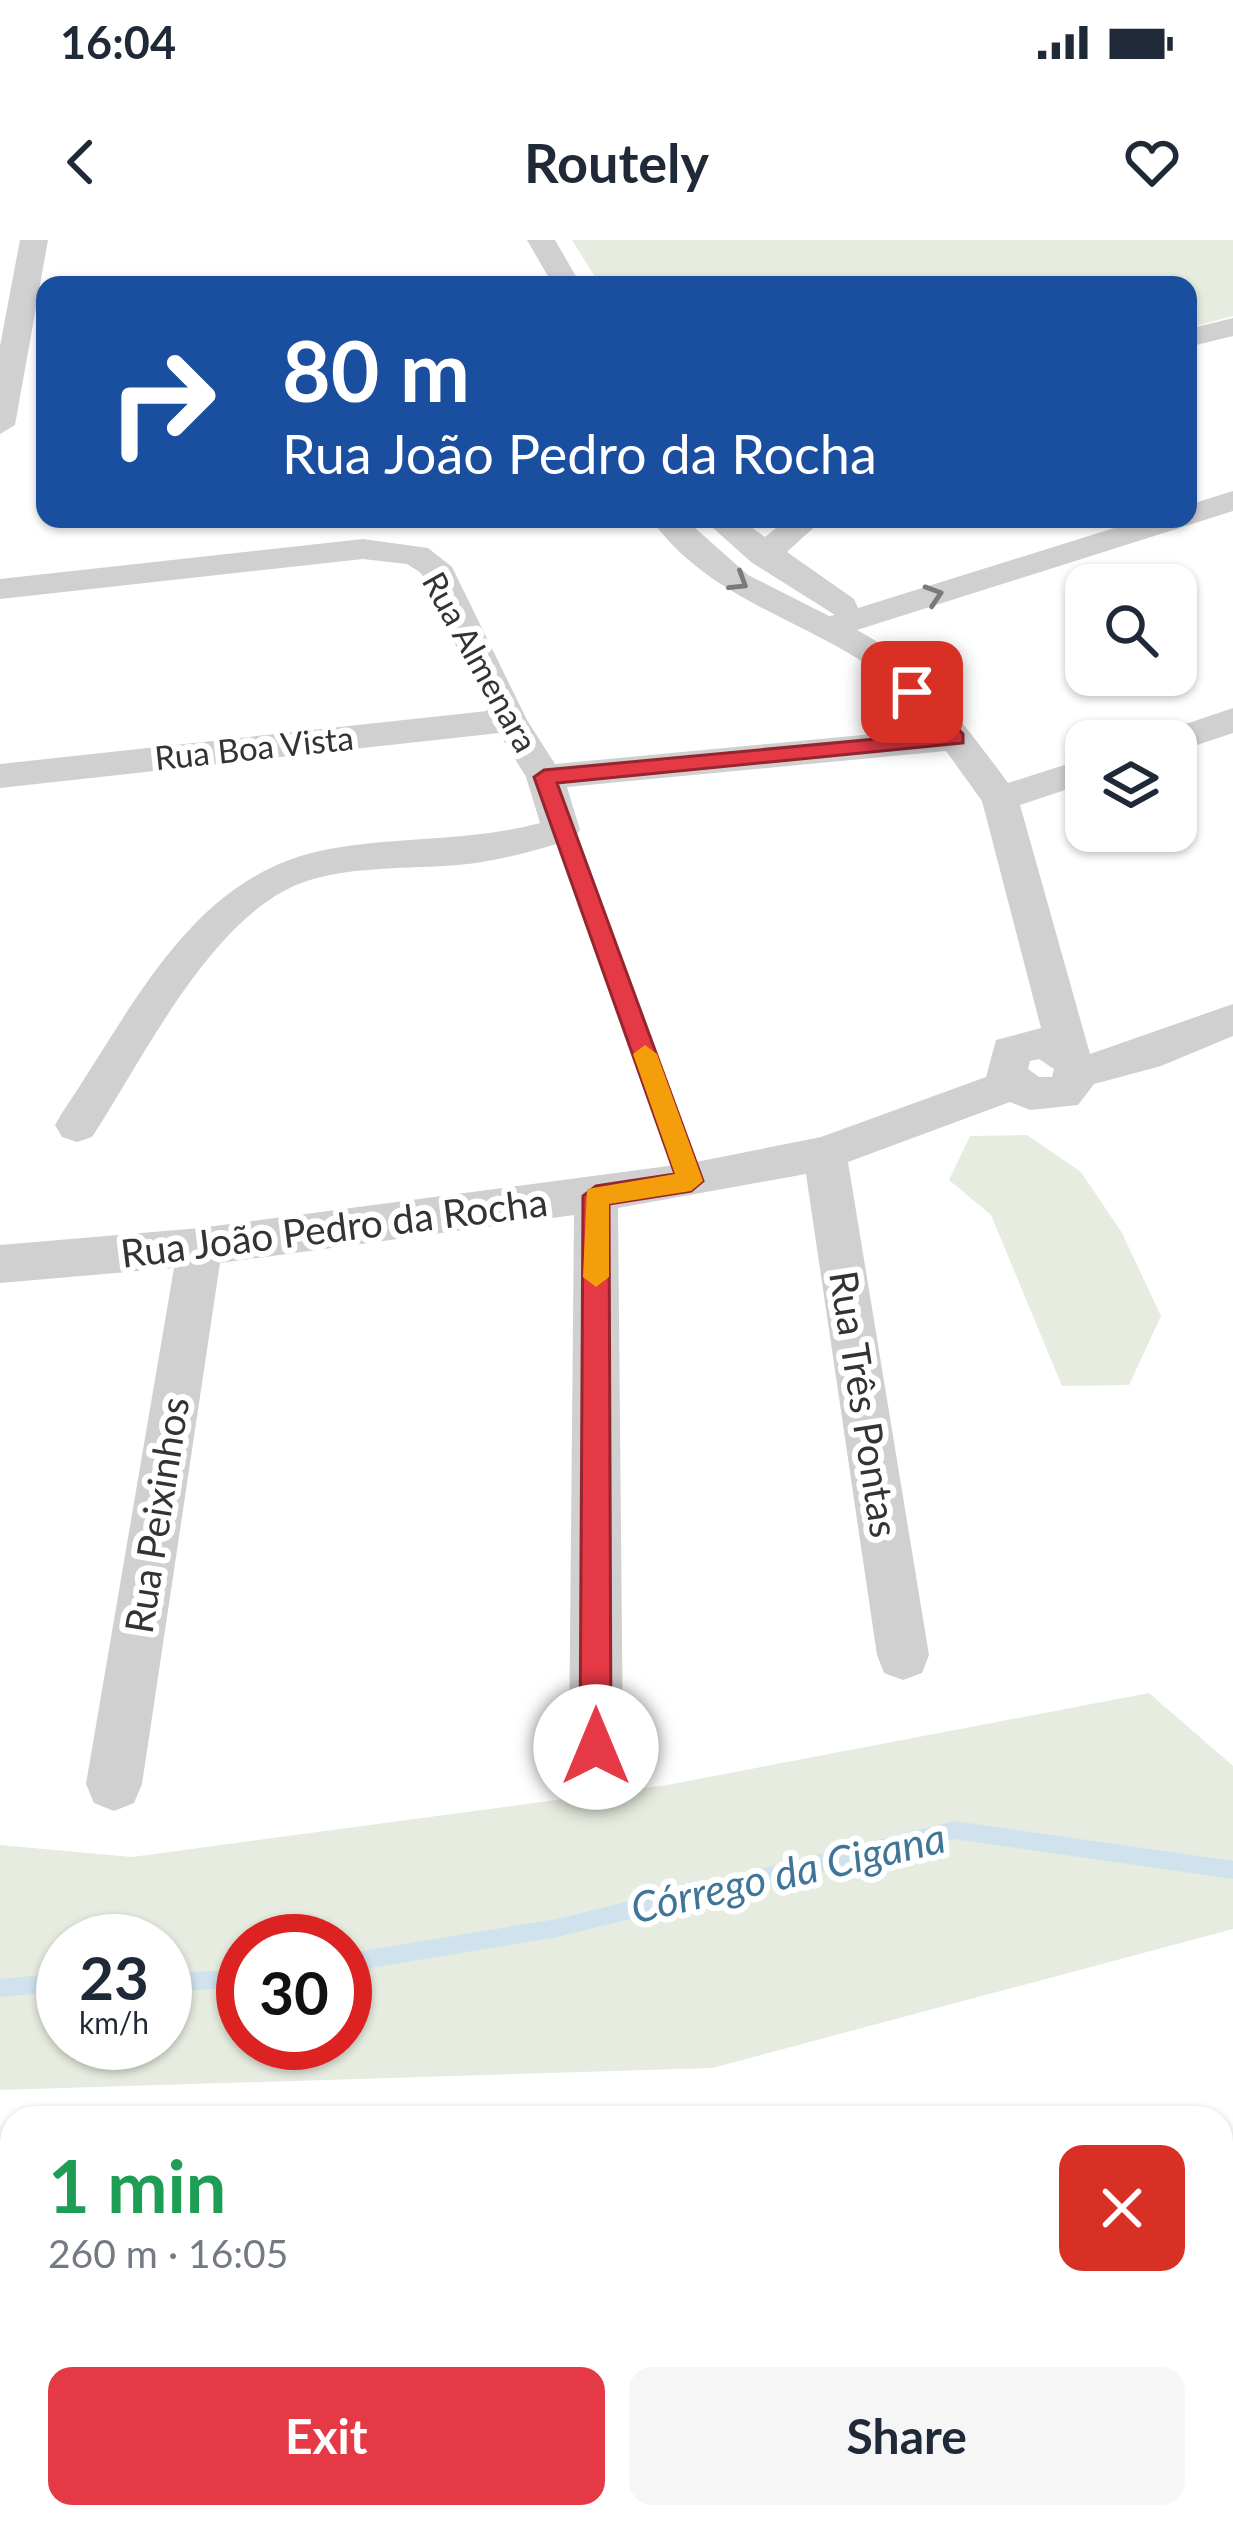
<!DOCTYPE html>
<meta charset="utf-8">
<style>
body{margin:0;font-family:Lato,sans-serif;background:#f6f6f7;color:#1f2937;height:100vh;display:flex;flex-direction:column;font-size:45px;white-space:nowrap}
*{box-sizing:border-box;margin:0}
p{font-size:39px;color:#747a83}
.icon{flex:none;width:66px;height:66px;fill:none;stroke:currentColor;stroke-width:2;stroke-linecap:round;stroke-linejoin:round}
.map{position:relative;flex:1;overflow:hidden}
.sheet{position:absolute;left:0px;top:1866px;width:1233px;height:423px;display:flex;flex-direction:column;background:#fff;border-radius:36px 36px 0 0;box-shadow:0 3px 9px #0004}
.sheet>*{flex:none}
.guide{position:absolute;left:36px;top:36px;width:1161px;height:252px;border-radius:24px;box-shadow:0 3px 9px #0004;background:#1a4fa0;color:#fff;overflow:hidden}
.tools{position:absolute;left:1065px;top:324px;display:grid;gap:24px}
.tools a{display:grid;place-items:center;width:132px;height:132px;border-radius:24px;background:#fff;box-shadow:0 3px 9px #0004;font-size:60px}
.speed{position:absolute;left:36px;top:1674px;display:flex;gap:24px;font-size:60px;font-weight:700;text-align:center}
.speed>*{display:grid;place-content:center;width:156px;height:156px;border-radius:50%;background:#fff;box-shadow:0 3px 9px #0004;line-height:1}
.speed small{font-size:30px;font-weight:400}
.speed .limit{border:18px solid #d22;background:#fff;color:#111}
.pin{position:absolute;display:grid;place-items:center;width:102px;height:102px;color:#fff;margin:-51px;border-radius:24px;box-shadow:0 6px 18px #0006}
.me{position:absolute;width:132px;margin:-66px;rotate:0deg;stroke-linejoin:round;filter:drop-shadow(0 0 9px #0008)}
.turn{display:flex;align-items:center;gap:42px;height:252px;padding:0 48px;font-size:54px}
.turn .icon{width:156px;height:156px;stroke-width:2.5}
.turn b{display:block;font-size:84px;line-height:102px}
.round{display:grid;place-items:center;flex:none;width:126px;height:126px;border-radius:24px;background:#f6f6f7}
.head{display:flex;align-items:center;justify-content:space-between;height:204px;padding:0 48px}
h1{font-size:72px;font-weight:700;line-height:90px;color:#1e9e55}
.cta{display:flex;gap:24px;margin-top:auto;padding:24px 48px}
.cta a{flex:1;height:138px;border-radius:24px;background:#e63946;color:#fff;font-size:48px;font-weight:700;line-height:138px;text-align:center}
.cta a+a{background:#f6f6f7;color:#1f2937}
.status{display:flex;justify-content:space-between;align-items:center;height:84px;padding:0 60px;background:#fff;direction:ltr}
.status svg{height:33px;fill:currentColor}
header{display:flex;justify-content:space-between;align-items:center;height:156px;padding:0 48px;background:#fff;font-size:54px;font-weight:700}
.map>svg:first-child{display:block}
.green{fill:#e6ecdf;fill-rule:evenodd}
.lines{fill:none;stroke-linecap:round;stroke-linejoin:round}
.stream{fill:#cfe2ee;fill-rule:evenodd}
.lane{fill:#d0d0d0;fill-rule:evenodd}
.street{fill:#d0d0d0;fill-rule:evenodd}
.oneway{stroke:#7a7a7a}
.route{fill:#e63946;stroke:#96252e;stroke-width:3}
.slow{fill:#f59e0b}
.labels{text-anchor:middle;stroke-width:12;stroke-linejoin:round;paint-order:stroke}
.far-street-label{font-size:33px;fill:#333;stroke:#fff}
.street-label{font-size:39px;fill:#333;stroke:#fff}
.water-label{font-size:42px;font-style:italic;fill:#3f7597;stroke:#fff}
</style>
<div class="status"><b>16:04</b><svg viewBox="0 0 49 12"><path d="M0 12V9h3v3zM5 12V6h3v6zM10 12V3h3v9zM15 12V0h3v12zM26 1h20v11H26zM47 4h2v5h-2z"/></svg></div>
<header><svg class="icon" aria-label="back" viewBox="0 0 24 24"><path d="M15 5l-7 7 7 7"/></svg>Routely<svg class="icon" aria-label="heart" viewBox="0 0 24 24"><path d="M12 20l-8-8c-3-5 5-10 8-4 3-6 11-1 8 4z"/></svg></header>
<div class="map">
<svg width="1233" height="2287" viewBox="0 0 1233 2287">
<rect width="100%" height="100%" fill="#fff"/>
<path class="green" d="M572,0H1233V76L1188,88V45H600Z
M1027,895L1081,932L1122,993L1161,1076L1129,1145L1062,1146L991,975L949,940L970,896Z
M1149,1453L1233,1526V1689L712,1828L0,1850V1605L132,1617L667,1545ZM63,1701H165V1803H63ZM243,1701H345V1803H243Z"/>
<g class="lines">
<path class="stream" d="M954,1581L1233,1621V1639L954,1599L557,1697L345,1732V1714L557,1679Z
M243,1730V1748L165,1751V1733Z
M63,1733V1751L0,1757V1739Z"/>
<path class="lane" d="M561,584L570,590L702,941L699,947H683L680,941L552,590Z"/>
<path class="street" d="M20,0H48L15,185L0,194V106Z
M527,0H555L581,45H553Z
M1233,78V96L1188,107V89Z
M1233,251V271L857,390C919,422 967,487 1008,543L1086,518V543L1020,565L1090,814L1233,764V796L1161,826L1094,844L1078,865L1030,870L1010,862L848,922L929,1415L922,1433L903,1440L884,1433L877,1415L806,934L618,968L623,1507L615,1526L596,1534L577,1526L569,1507L574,975L220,1023L142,1544L134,1563L114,1571L94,1563L86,1544L174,1028L0,1043V1005L200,988L691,923L821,897L986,837L996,800L1041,788L982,561L946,511L567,547L580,590L574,599C536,610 497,622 457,625C409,629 357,626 310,640C215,668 144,818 92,897L77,902L62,897L55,885L62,873C134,767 192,634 329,609C399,596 470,602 540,583L526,537L499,493L0,548V524L487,471L421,333L407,324L363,319L0,359V339L363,299L428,308L452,327L527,480L555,524L926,489C905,466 882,433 855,417C784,374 702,351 651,279H685L748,335L829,376L835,375L751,322L703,279H740L765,297L787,279H823L787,312L854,359L858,368L1143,279H1188V265ZM1039,819L1054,829L1052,837H1039L1028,829L1030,821Z
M1233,468V493L1176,512V501H1154L1159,493Z
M1233,1910V1972L1221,1973V1911Z
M0,2005H12V2069H0Z
M1221,2053L1233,2054V2120L1221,2119Z
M12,2145V2211L0,2212V2146Z"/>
</g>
<defs><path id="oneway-chevron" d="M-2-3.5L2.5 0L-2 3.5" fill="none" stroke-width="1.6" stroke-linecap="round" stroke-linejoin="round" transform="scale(3)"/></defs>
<g class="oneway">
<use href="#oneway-chevron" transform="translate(739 342) rotate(32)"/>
<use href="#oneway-chevron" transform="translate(934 355) rotate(-18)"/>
</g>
<path class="route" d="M905,447H919L963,494V503L557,543L703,941L691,951L609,964L611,1507L607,1518L596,1522L585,1518L580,1507L583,956L596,946L675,934L534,537L544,530L940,493L905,456Z"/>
<path class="slow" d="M645,805L657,814L703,941L691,951L609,964V1037L596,1047L583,1037L587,949L675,934L633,814Z"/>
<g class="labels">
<g class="far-street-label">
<text transform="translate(480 422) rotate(61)" y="12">Rua Almenara</text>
<text transform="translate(254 508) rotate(-6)" y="12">Rua Boa Vista</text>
</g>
<g class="street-label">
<text transform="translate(334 988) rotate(-7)" y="14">Rua João Pedro da Rocha</text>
<text transform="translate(864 1164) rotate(81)" y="14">Rua Três Pontas</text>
<text transform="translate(157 1275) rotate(-81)" y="14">Rua Peixinhos</text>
</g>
<g class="water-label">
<text transform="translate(788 1633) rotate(-13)" y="15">Córrego da Cigana</text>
</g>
</g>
</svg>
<div class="tools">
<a><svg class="icon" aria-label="search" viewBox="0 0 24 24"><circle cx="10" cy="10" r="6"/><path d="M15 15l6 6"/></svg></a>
<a><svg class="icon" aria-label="layers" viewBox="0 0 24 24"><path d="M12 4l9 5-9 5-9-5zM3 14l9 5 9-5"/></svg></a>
</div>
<div class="speed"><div>23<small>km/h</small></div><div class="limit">30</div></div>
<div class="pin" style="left:912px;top:452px;background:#d93025"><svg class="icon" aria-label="arrive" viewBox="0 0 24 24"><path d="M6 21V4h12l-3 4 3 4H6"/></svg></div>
<svg class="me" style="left:596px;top:1507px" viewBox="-20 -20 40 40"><circle r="19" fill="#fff"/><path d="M0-13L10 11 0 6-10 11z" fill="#e63946"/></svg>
<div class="guide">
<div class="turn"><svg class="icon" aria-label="right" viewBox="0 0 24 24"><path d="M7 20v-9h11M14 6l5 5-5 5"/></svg><div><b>80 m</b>Rua João Pedro da Rocha</div></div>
</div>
<section class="sheet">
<div class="head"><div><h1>1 min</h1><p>260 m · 16:05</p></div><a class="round" style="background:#d93025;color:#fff"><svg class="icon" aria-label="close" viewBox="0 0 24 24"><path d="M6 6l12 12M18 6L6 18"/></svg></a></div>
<div class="cta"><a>Exit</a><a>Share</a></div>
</section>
</div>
